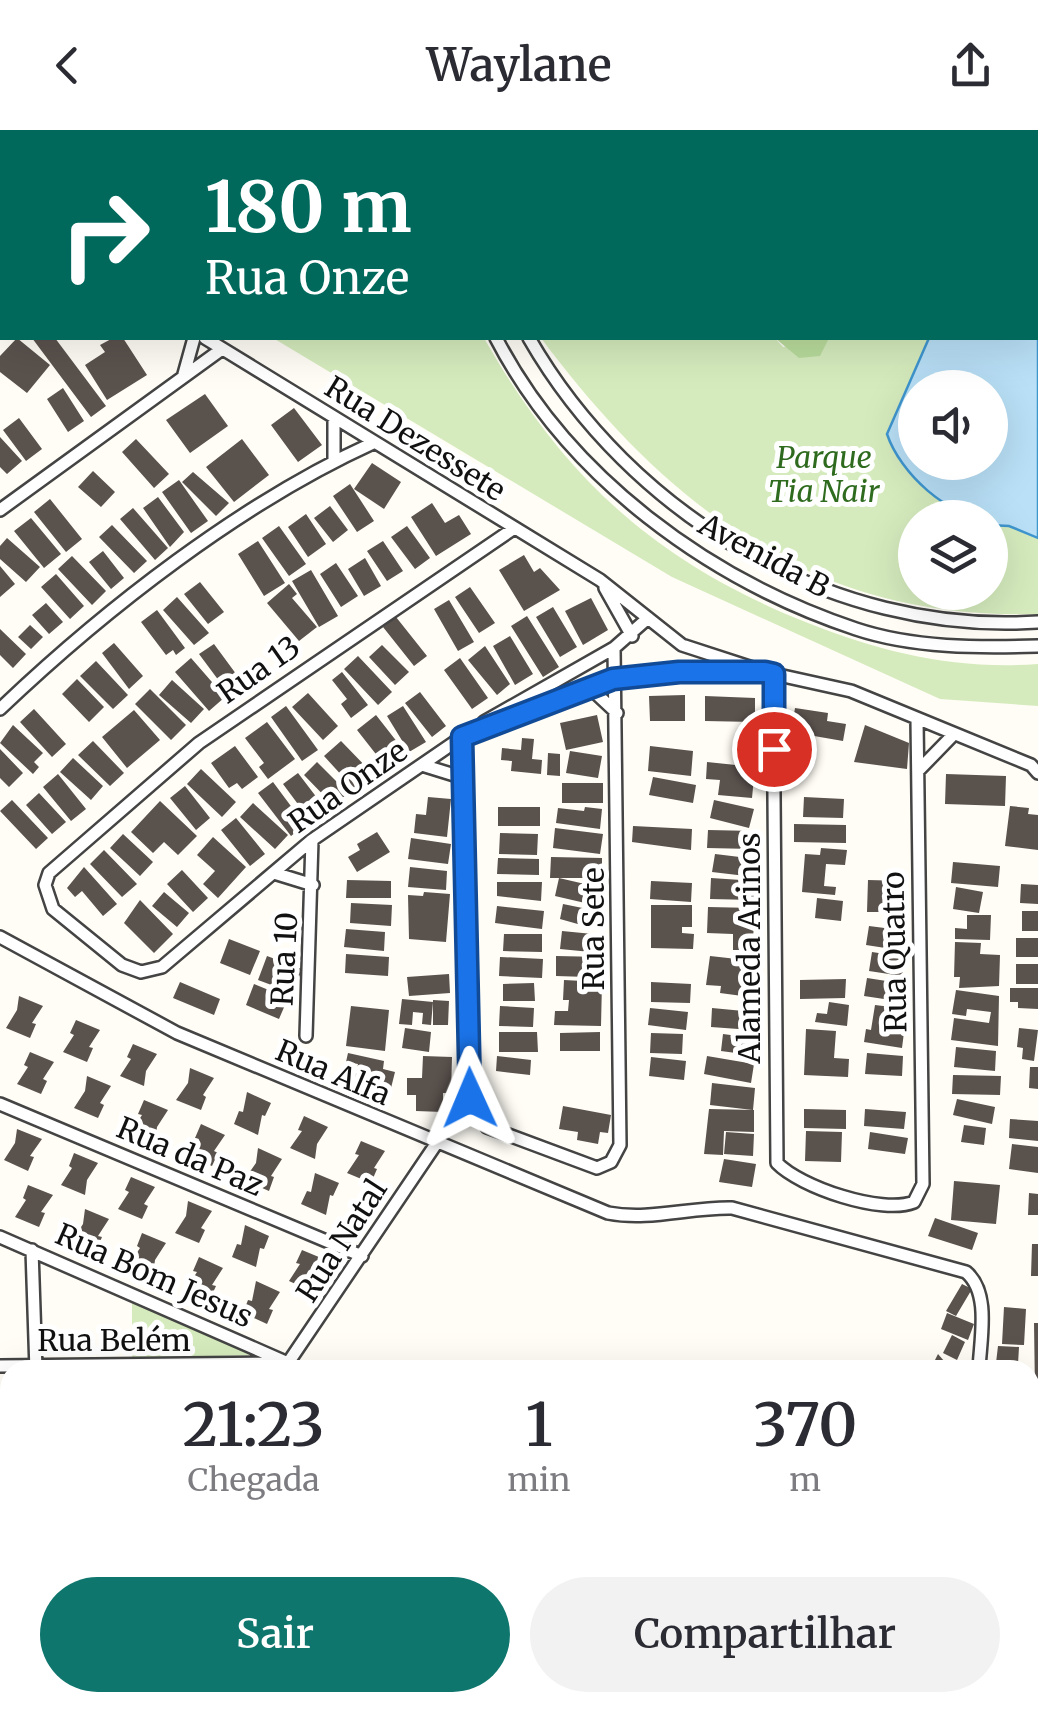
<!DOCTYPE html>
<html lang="pt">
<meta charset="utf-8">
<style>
body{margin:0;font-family:Merriweather,serif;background:#f2f2f3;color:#2b2b33;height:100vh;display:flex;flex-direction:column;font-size:38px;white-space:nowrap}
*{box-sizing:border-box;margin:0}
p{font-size:32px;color:#7c7c81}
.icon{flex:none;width:55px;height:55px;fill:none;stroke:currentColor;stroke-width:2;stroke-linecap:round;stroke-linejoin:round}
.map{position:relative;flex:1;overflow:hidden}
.details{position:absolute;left:0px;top:1230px;width:1040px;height:352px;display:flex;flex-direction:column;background:#fff;border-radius:30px 30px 0 0;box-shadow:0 10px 40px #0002}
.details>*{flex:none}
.hud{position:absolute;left:0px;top:0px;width:1040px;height:210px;box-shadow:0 10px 40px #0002;background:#00695c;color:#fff;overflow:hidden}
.fabs{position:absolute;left:898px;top:240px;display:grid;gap:20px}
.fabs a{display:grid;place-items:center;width:110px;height:110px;border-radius:50%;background:#fff;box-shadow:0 10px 40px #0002;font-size:50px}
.pin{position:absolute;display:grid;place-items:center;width:85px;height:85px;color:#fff;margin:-42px;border:5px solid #fff;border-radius:50%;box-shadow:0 2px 10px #0007}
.me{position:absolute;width:110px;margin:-55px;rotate:359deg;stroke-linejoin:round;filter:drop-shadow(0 0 8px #0008)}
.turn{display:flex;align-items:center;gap:35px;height:210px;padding:0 40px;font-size:45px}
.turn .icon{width:130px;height:130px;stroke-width:2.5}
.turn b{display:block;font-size:70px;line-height:85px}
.eta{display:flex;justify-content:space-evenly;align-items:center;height:170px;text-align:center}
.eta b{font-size:60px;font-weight:600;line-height:70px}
.primary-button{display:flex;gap:20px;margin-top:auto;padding:20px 40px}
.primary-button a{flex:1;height:115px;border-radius:60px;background:#0f766e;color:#fff;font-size:40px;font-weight:600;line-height:115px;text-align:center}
.primary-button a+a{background:#f2f2f3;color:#2b2b33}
header{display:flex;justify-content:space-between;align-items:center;height:130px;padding:0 40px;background:#fff;font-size:45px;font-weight:600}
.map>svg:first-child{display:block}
.green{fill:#d5ebbd;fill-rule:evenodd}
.forest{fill:#b9dc9c}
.water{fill:#b9e0f7;stroke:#3f96cf;stroke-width:2.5;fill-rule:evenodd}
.building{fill:#5a524d}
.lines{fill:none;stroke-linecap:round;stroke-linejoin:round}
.service-casing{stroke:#444;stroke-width:11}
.minor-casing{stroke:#444;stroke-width:16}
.tertiary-casing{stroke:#444;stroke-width:19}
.secondary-casing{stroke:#333;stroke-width:20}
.service{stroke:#fff;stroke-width:6}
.minor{stroke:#fff;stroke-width:11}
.tertiary{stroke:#fff;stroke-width:14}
.secondary{stroke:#fff6b0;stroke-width:15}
.route-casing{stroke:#114b97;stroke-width:25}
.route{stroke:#1a73e8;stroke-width:18}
.labels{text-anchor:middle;stroke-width:10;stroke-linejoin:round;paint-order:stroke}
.street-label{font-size:30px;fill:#111;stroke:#fff}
.park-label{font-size:30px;font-style:italic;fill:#2f6b1f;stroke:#fff}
</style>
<header><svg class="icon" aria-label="back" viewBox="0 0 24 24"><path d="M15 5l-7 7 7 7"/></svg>Waylane<svg class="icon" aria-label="share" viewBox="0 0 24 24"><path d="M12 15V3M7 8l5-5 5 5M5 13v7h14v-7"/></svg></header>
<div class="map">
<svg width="1038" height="1581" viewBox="0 0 1038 1581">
<rect width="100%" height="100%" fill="#fffdf5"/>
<path class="green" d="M685,0H1038V484C814,490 669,379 541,208H775L783,217L829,208H1038V2ZM915,258H990V332H915ZM915,388H990V462H915Z
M273,208H484C564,349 657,433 808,493C883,523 957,540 1038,534V576L940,569L672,447Z
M132,1170L261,1225L132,1228Z"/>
<path class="forest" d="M775,208H829L820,226L799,228Z"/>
<path class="water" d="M1038,96V408L1009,396L990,395V388C948,388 900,343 887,304L929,208H1038ZM915,258H990V332H915Z"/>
<path class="building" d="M17,208L50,235L27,263L0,242V226Z
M32,208H55L106,276L91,287Z
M113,208H123L147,245L107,270L85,235L105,222L100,215Z
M63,258L84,291L68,302L47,269Z
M205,264L228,296L190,323L166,290Z
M294,278L322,315L298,332L271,295Z
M19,288L42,319L26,331L3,300Z
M0,307L22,331L7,344L0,337Z
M136,309L169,344L154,358L122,322Z
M242,309L269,345L234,372L206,337Z
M372,333L401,352L384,379L354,359Z
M93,341L115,362L101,377L78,357Z
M193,342L229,373L216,386L182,352Z
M179,350L208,391L191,403L162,362Z
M350,354L374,391L357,402L333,366Z
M158,367L184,402L170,417L143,378Z
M50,369L82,409L66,422L34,382Z
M432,373L445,393L459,385L471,404L436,426L411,387Z
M330,376L348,400L333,412L314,388Z
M133,378L168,418L155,430L120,389Z
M306,384L326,414L308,427L288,397Z
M31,388L61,424L44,438L14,401Z
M112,395L147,431L134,443L99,407Z
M279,396L306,434L289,446L262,408Z
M407,396L430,428L415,439L391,407Z
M7,408L40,437L26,452L0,429V416Z
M258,411L285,453L264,466L238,424Z
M383,411L403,441L387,451L367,421Z
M103,421L124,448L111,459L89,432Z
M524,425L534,442L540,438L560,460L524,481L499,440Z
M72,426L106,461L92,475L58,439Z
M365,428L381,456L364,466L348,439Z
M336,433L358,466L341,477L320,444Z
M0,436L15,454L0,467Z
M311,440L338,486L319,497L292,451Z
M56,444L84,476L70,489L41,457Z
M200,452L224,482L208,494L184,464Z
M289,454L297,464L292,468L317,497L299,511L267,473Z
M470,457L495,493L479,503L455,467Z
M177,467L209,503L194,515L163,480Z
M591,468L608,500L583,515L565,481Z
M449,470L474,512L458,521L434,479Z
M46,473L63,492L49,504L32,485Z
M553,477L577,517L560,527L536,487Z
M157,480L185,518L176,525L173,520L166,525L141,492Z
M527,486L559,537L543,547L511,496Z
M396,487L427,526L414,536L383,497Z
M30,495L43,507L31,519L18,507Z
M0,499L26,524L13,538L0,525Z
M510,506L533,544L515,555L493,516Z
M114,513L143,546L129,559L102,523Z
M214,514L242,552L228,563L199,524Z
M382,515L409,542L395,555L369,527Z
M485,516L510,554L497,565L468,530Z
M358,526L392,562L378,575L344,539Z
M191,528L225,567L209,581L175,542Z
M460,528L488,568L472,579L444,540Z
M96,531L128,565L113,579L80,546Z
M342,542L368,575L351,588L341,574L347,569L332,550Z
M77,549L104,577L89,592L62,564Z
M172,550L204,579L191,593L159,565Z
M150,559L186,595L171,610L135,574Z
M420,562L446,596L432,607L405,573Z
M308,563L338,596L323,610L292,577Z
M685,565V591H650L649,566Z
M705,566L755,568V592L705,591Z
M286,576L318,620L302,631L271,587Z
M403,576L426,612L409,622L387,586Z
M795,578L828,583L827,591L846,594L843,611L791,602Z
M34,579L66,614L52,627L20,592Z
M134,580L160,610L127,638L102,607Z
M376,585L405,622L386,637L357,600Z
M597,585L603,612L566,620L560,593Z
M267,592L295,629L268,649L259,637L264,633L245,608Z
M13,595L43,623L34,632L39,637L33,644L0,613Z
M865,595L909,613L907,639L854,632Z
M522,608L534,609L532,629L542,630L541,644L511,641L512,631L501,630L502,618L521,620Z
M93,611L124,643L110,656L78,625Z
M341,611L373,644L355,660L324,626Z
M235,616L258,647L242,659L237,653L229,658L211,633Z
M650,616L693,621L691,646L648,641Z
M0,619L23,643L9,657L0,648Z
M570,621L602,626L598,648L566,643Z
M548,623L560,624V646L547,645Z
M73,628L103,656L91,670L60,642Z
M317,632L348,663L334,676L304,645Z
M707,632L755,637L752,668L718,665L720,650L706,649Z
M201,639L236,672L222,687L187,654Z
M298,643L324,677L309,689L283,654Z
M58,644L86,679L71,691L43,657Z
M946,644L1006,646L1005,676L945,674Z
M653,647L696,655L693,673L649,665Z
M273,652L305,695L291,706L258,663Z
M562,653H603V673H562Z
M185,656L210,688L196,700L170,668Z
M39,663L66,692L52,704L26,675Z
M428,667L451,669L447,707L414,703L416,684L426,685Z
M804,667L844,669L843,688L803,687Z
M12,670L48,708L36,719L0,681Z
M714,670L754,679L749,698L710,688Z
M160,671L197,706L178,725L164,712L153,723L131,702Z
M253,673L288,705L275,719L240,687Z
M1010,676L1029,678L1028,684L1038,685V720L1005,716Z
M498,677H540V696H498Z
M585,677L602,679L600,699L556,693L558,678L584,681Z
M236,688L265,724L250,736L221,700Z
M794,694L846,695V713L794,712Z
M633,696L692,699L691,720L632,712Z
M555,698L603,704L600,724L553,718Z
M708,700L754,701L753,719L707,718Z
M377,702L390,722L357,742L348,727L360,720L357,714Z
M500,703L538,704L537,725L499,724Z
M123,704L153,732L140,746L110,718Z
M213,707L246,737L218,768L203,754L215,741L197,725Z
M411,708L451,714L448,734L408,729Z
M821,718L847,720L845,735L826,734L824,756L836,757L835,765L802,762L805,724L820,725Z
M104,720L137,754L122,767L90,734Z
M715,724L748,728L746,746L712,742Z
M551,727L602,728V748H550Z
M498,728L539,729V745L497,744Z
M953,732L1000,736L998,757L951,753Z
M84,737L117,774L103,786L82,761L75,767L67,758Z
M410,737L447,741L446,760L408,757Z
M182,740L208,768L193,782L167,754Z
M559,748L602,758L598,776L555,766Z
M711,748L756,751L754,770L710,769Z
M347,750L391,751V768H346Z
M868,750L907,751V782H867Z
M651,751L692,753L691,772L650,769Z
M497,752H542L541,771L497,766Z
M1021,754L1038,755V774L1020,773Z
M956,757L983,762L979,783L953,779Z
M164,762L189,783L177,797L152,776Z
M424,762L450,764L446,812L409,809L408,765L423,766Z
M817,768L843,771L841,791L815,788Z
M140,770L173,804L154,823L124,793Z
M351,773L392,775L391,796L350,793Z
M563,774L602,782L599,800L560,789Z
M651,775H692V797H682V803L694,804L693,819L651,818Z
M497,776L544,781L542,799L495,793Z
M708,777L754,778L753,820H733V804L707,803Z
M1022,781H1038V801H1022Z
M967,785H991L990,810L955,809V798L967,799Z
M869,796L908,801L905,821L866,815Z
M346,799L385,802L384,821L344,817Z
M562,801L603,805L601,823L560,819Z
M504,804H542V822L503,821Z
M1016,808H1038V827H1016Z
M229,809L260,821L250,845L220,833Z
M955,812L981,813L980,824L1000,825L999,856L959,858L960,847H954Z
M872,822L905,827L902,846L869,841Z
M346,824L389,827L388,846L345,843Z
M267,826L302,839L293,863L258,850Z
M556,826L602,827V838H589L588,847L556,846Z
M710,826L755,831L750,867L720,863L721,856L706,855Z
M500,827L543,829L542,848L499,846Z
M1016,834H1038V854H1016Z
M449,844L450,863L409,866L407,847Z
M867,848L906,854L904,872L864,866Z
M846,849L845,868L800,869V850Z
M564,850L602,852L601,896L554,895L555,881H568L569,870H563Z
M180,852L220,869L214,885L173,868Z
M651,852L691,854L690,873L651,872Z
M534,853L535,871H503V854Z
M254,854L288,868L279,889L246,875Z
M1010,858H1038V879L1018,878V872H1010Z
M956,860L999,866L998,916L951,910L954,888L989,893L991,882L967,879L966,886L952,884Z
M19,866L43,876L32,893L36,894L30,908L6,898L17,880Z
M402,869L433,872L431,895L422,894L423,883L413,882L412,895L399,894Z
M433,870L449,871L448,895H433Z
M829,872L849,875L847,896L815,892L817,883L827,884Z
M875,875L907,879L902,918L864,912L866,899L871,900Z
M351,876L389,880L385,921L346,916Z
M500,876L534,878L533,897L499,896Z
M650,878L688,882L686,900L648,895Z
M712,878L754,882L752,900L711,897Z
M76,890L100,900L89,917L93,918L87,932L63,922L74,905L70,903Z
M405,898L431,902L429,922L402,918Z
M1019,898L1038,900L1034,931L1022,929L1023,918L1017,917Z
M806,899L836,901L834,928L849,929L848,947L804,945Z
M499,902H537L538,922H499Z
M600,902V921H560V903Z
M651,903L683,904L682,924L650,923Z
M723,904L753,908L751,925L721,921Z
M133,914L157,924L146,941L144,956L120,946L131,929L127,927Z
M956,917L996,921L995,941L954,937Z
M30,922L54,932L43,949L47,951L41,964L17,954L28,937L24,935Z
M348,923L384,931L383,939L395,942L391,958L354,951L358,934L346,932Z
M867,923L903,926L902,946L865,944Z
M423,926L452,927L451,963H443V982L416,981V965H407V948H422Z
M497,926L531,930L530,945L496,941Z
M707,926L754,934L751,953L704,944Z
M651,927L686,931L684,950L649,946Z
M1030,937H1038V959L1029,958Z
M190,938L214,948L203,965L206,967L201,980L176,970L188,953Z
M953,945L1001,946L1000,965L952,964Z
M87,946L111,956L100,973L104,975L98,988L74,978L85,961Z
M712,953L755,958L753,980L710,975Z
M247,962L271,973L265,986L262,985L258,1005L234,994L239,981L243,982Z
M957,969L995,977L992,994L953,985Z
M144,970L168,980L157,997L155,1012L131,1002L142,985L138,984Z
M563,976L611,985L608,1003L600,1002L598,1014L577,1010L578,1002L559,999Z
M709,979L754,980V1002L724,1001L723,1025L704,1024Z
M804,979L846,980V999L804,998Z
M865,979L906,982L904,999L864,996Z
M304,986L328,997L317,1014L315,1029L290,1018L302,1001L298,1000Z
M1010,989L1038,991V1011L1009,1008Z
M201,994L225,1005L214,1021L218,1023L212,1036L188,1026L199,1009L195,1008Z
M964,995L986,998L984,1015L961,1012Z
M17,999L42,1009L30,1026L34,1027L28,1041L4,1030L15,1013Z
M806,1001L842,1002L841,1032L805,1031Z
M726,1002L754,1004L753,1026L724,1024Z
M870,1002L908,1008L905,1024L868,1019Z
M361,1011L385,1021L374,1038L377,1039L371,1053L347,1043L359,1025L355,1024Z
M1012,1014L1038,1017V1043L1009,1039Z
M258,1018L282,1029L271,1046L274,1047L269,1061L244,1050L256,1033Z
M74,1023L98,1033L87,1050L85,1065L61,1055L72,1038L69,1036Z
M724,1029L756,1034L752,1057L719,1052Z
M315,1043L339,1053L333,1066L330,1065L326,1085L301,1074L307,1061L311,1062Z
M131,1047L155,1057L144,1074L148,1076L142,1089L118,1079L129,1062L125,1060Z
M954,1051L1000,1055L996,1094L951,1090Z
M28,1055L53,1065L41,1082L45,1083L39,1097L15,1087L26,1070L23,1068Z
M1029,1063L1038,1064V1085H1028Z
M188,1071L212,1081L201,1098L205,1100L199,1113L175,1103L186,1086Z
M85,1079L109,1089L98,1106L102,1107L96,1121L72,1111L83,1094Z
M935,1088L978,1103L972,1120L928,1106Z
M245,1095L269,1106L264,1119L260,1118L256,1137L232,1127L237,1114L241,1115Z
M142,1103L166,1113L155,1130L153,1145L129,1135L140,1118L137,1116Z
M1032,1114H1038V1146H1031Z
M302,1120L326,1130L315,1147L313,1162L289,1151L300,1134L296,1133Z
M199,1127L223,1138L212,1155L216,1156L210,1169L186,1159L197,1142L193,1141Z
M256,1151L280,1162L269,1179L273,1180L267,1194L243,1183L248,1170L252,1171Z
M962,1154L972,1159L956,1186L946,1181Z
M1004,1177L1026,1179L1024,1215L1002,1214Z
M947,1183L974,1194L968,1210L941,1199Z
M1034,1193H1038V1261H1035Z
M952,1205L965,1212L957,1230L943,1223Z
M998,1216L1019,1217L1018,1234L996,1233Z
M938,1224L944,1231L975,1240H930Z
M0,1451H10V1511H0Z
M8,1558L13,1581H0V1560Z
M77,1572H144L139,1581H72Z
M190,1572H228V1581H190Z
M387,1572H424V1581H387Z"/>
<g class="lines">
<defs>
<path id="service" d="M0,1461L10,1462
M53,1581L57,1572"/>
<path id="minor" d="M78,0L80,2
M422,0V2
M450,0V2
M163,2L166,0
M0,192L2,190
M205,208L600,450L682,515L765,542L851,561L1031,635L1038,643
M496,208C568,347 709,450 856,499C913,518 979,518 1038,516
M529,208C630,384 831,506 1038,492
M184,244L194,208
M334,331V289
M0,380L222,219
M513,399L199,613L49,743L45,755L53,779L122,835L141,842L162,837L312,710L468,603L613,549L765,542
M605,458L632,506
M773,544L777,1033C800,1057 882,1085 914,1072L923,1054L917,589
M587,555L617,583
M0,579C105,479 241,373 373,313
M484,592L614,518L648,488
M462,607L469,968L487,997L597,1038L611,1032L620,1015L614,518
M422,635L464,648
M918,641L954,604
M274,743L313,755
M0,807L177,903L608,1083C650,1091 690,1077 732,1078L966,1142C991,1163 980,1210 979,1240
M306,906L312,710
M0,974L362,1126
M0,1107L288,1233
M32,1120L36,1240
M288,1233L436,1014
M0,1236L281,1233
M1035,1425L1038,1553
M260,1572L261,1581
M787,1572L788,1581
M182,1581L183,1572"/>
<path id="tertiary" d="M655,1572V1581
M905,1572L906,1581"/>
<path id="secondary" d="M1030,1350H1038
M0,1369L10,1371
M10,1389V1409
M0,1424L10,1423
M1030,1425H1038"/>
</defs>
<use href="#service" class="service-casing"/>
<use href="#minor" class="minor-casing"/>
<use href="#tertiary" class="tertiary-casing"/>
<use href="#secondary" class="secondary-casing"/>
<use href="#service" class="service"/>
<use href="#minor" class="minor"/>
<use href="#tertiary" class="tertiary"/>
<use href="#secondary" class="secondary"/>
</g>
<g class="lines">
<defs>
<path id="route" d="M470,968L462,607L613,549L679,542H765L774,544V619"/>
</defs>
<use href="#route" class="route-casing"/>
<use href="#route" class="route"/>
</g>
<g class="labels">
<g class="street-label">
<text transform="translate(415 309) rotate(32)" y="10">Rua Dezessete</text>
<text transform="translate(764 426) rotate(28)" y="10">Avenida B</text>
<text transform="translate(259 540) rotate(-35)" y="10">Rua 13</text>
<text transform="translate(348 657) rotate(-35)" y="10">Rua Onze</text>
<text transform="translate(594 799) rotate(-90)" y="10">Rua Sete</text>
<text transform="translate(750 818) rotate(-90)" y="10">Alameda Arinos</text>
<text transform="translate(895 822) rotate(-91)" y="10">Rua Quatro</text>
<text transform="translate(285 829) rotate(-87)" y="10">Rua 10</text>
<text transform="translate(333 943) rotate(23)" y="10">Rua Alfa</text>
<text transform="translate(190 1027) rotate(23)" y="10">Rua da Paz</text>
<text transform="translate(342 1111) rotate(-57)" y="10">Rua Natal</text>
<text transform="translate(154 1146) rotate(24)" y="10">Rua Bom Jesus</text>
<text x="114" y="1221">Rua Belém</text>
</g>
<g class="park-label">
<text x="824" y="338">Parque<tspan x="824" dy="34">Tia Nair</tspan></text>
</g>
</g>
</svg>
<div class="fabs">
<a><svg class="icon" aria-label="sound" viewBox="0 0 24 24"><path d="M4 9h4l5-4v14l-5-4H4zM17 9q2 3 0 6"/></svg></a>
<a><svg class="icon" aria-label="layers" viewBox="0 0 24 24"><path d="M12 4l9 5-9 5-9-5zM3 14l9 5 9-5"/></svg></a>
</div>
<div class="pin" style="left:774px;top:619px;background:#d93025"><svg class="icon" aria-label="arrive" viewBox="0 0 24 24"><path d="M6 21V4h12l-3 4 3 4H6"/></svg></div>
<svg class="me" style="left:470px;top:968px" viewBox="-20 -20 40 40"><path d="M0-17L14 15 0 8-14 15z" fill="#1a73e8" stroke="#fff" stroke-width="4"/></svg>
<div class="hud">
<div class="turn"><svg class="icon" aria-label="right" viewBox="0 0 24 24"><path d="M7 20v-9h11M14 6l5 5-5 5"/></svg><div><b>180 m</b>Rua Onze</div></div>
</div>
<section class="details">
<div class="eta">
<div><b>21:23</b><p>Chegada</p></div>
<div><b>1</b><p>min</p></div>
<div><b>370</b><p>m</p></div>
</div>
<div class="primary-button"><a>Sair</a><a>Compartilhar</a></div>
</section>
</div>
